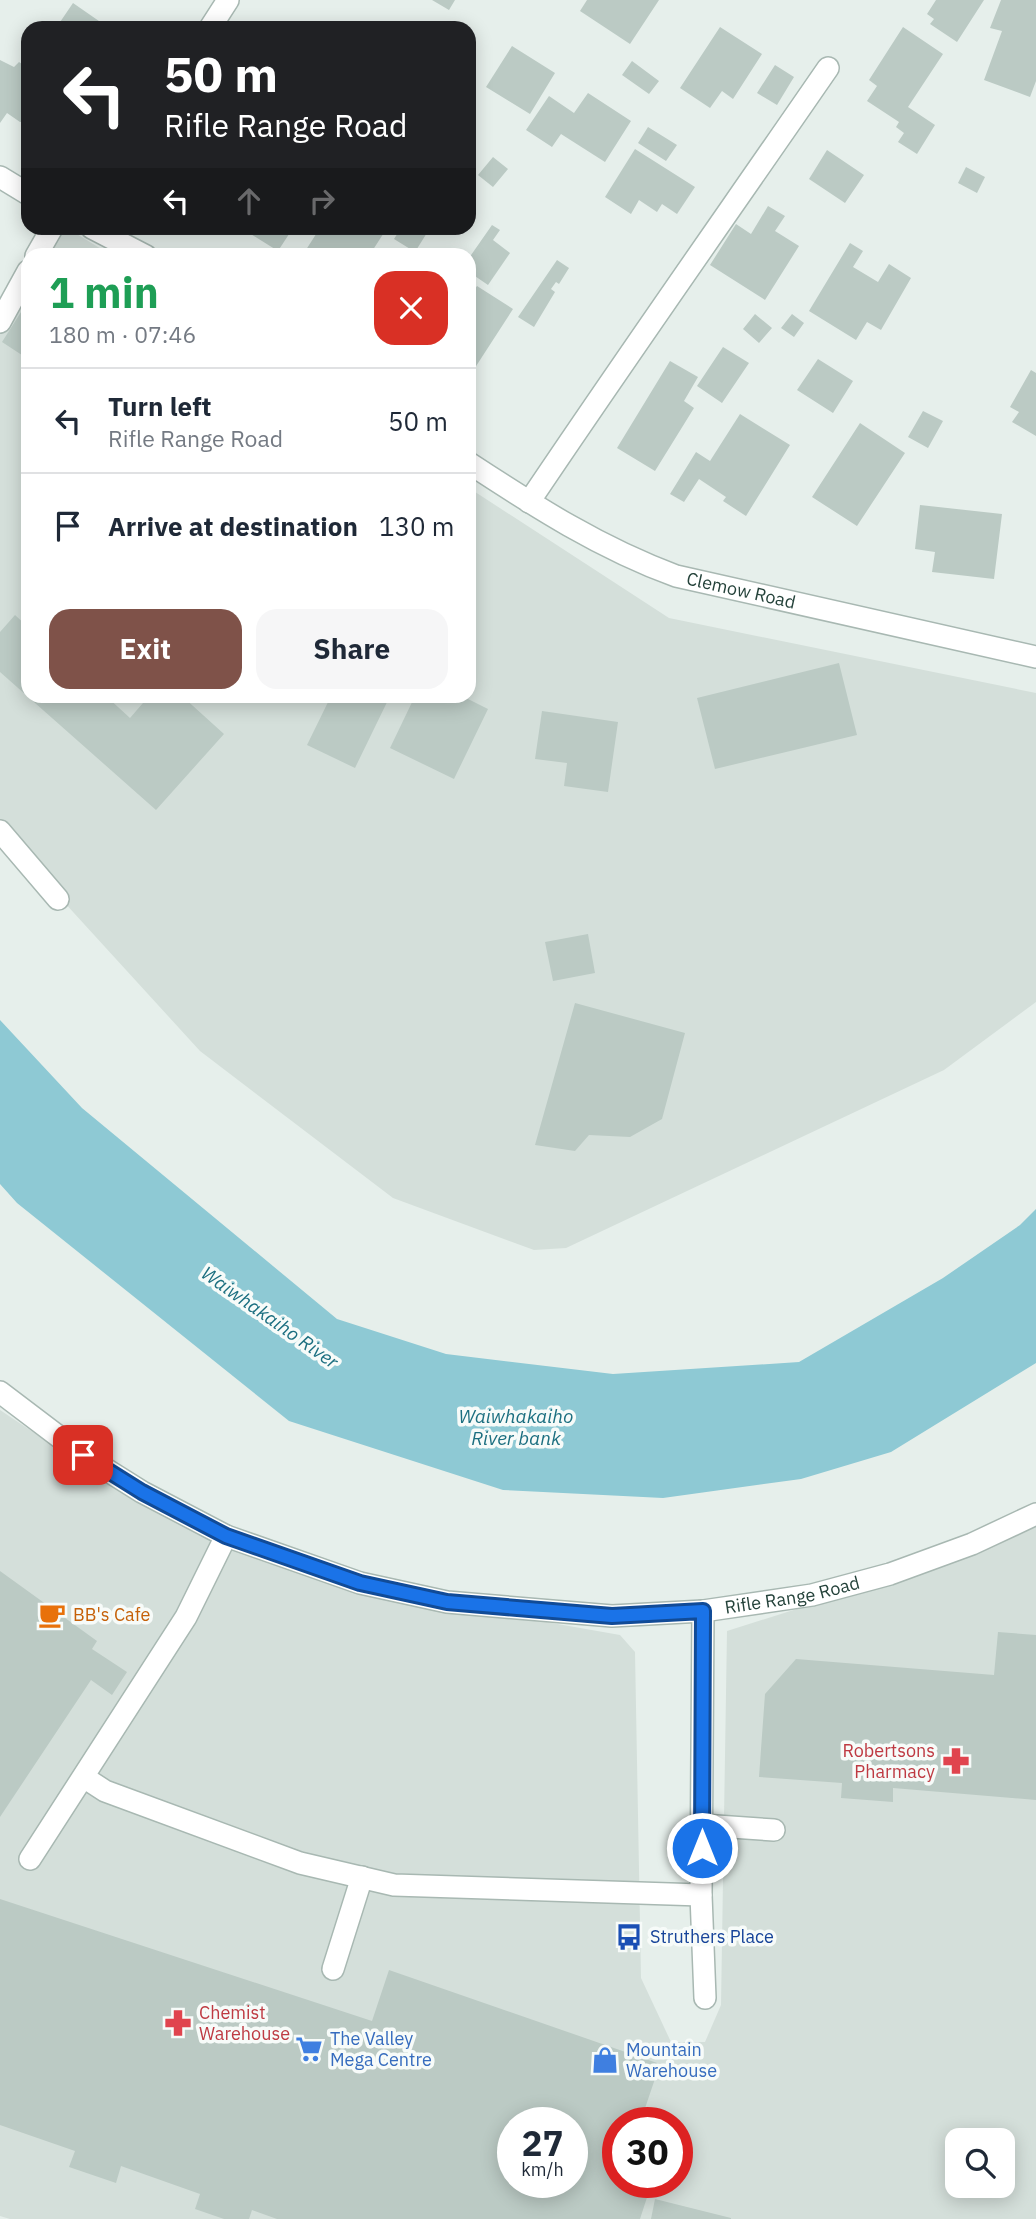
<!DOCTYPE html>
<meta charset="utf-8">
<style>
body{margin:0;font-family:"IBM Plex Sans",sans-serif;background:#f6f6f7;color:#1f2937;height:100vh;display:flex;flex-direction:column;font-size:26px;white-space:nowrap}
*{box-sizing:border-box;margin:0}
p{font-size:23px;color:#747a83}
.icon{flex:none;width:38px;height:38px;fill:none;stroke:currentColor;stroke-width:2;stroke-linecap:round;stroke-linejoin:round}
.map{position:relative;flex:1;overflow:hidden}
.drawer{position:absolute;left:21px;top:248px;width:455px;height:455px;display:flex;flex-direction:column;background:#fff;border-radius:21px;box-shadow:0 4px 18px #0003}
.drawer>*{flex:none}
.top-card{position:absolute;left:21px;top:21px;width:455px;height:214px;border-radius:21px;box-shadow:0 4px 18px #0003;background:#202124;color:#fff;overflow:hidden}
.controls{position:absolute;left:945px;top:2128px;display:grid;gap:14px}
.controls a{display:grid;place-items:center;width:70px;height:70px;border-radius:14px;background:#fff;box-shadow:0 4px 18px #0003;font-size:35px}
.speed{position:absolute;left:497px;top:2107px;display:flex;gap:14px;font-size:35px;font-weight:700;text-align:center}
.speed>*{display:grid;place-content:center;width:91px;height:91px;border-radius:50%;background:#fff;box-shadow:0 4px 18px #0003;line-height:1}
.speed small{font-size:18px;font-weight:400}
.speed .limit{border:10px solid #d22;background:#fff;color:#111}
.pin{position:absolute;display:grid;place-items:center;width:60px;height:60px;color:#fff;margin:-30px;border-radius:14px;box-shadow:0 4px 10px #0006}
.me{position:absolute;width:77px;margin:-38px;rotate:0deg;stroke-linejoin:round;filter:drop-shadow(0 0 5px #0008)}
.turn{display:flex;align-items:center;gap:24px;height:147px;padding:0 28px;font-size:32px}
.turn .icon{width:91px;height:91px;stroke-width:2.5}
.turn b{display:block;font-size:49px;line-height:60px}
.lanes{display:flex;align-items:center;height:66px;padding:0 28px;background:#0003;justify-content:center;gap:35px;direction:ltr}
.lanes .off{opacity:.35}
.round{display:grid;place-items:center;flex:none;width:74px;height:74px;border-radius:21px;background:#f6f6f7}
.overview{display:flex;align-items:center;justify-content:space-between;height:119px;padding:0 28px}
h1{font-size:42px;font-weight:700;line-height:52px;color:#1e9e55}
.primary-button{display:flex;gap:14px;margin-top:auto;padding:14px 28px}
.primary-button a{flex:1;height:80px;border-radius:21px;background:#7f5249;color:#fff;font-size:28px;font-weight:700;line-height:80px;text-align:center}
.primary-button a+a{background:#f6f6f7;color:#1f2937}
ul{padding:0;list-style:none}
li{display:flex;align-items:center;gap:21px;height:105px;padding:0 28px;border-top:2px solid #e0e1e3}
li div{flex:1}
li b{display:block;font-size:26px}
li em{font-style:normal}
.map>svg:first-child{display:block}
.built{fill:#d4dfda;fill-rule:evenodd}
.water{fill:#8ec9d4}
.building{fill:#bbcac4;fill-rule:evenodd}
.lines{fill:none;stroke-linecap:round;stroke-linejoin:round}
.minor-casing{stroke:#a8b8b2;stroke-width:24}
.minor{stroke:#fff;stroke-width:21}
.route-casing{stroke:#114b97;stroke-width:18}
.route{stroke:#1a73e8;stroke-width:12}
.labels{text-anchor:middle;stroke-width:7;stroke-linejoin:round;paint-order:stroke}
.street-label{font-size:18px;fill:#24423a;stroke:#f7fbf9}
.food-label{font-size:18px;fill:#c56008;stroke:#f7fbf9;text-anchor:start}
.health-label{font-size:18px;fill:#be3a42;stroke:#f7fbf9;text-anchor:end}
.transit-label{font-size:18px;fill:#164399;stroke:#f7fbf9;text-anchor:start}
.shop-label{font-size:18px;fill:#366cbe;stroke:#f7fbf9;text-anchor:start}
.water-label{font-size:19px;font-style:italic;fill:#1c6f80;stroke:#f7fbf9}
</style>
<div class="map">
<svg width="1036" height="2219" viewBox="0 0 1036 2219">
<rect width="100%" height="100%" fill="#e6efeb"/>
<path class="built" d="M65,228H67L111,255L46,256Z
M28,282V696H469V488L669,618L1036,693V1002L944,1070L566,1248L534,1250L393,1198L200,1051L0,832V324Z
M0,1410L93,1472L372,1591L620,1635L635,1652L641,1978L671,2042H705L721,2005L727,1631L986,1549L1036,1519V2219H10L0,2216ZM513,2123H572V2182H513ZM618,2123H677V2182H618ZM957,2140H1003V2186H957Z"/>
<path class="water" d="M0,1020L82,1108L337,1319L446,1354L613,1374L799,1362L943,1278L1020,1225L1036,1209V1363L891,1452L801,1479L663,1498L503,1490L289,1421L17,1203L0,1184Z"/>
<path class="building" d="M432,0H455L449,10Z
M587,0H659L630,44L580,11Z
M936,0H984L957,42L930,24L934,19L927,14Z
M1001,0H1036V81L1030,97L984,80L1002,31L990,28Z
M73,3L109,28H43L47,22L56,28Z
M720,27L762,54L733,99L722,91L710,108L680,88Z
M903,27L943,54L908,107L935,125L917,154L898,142L904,133L896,127L899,122L867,101L877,86L869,80Z
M512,46L555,73L530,114L486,87Z
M0,60L14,67L19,62L28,68V121L20,122L7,113L0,123Z
M632,61L659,81L649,94L622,75Z
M775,65L794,77L777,105L757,93Z
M588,93L631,121L605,162L561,134L552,147L526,130L549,96L574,113Z
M648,127L677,145L666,161L638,143Z
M635,149L695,187L677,214L662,204L657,212L639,200L631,214L605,197Z
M827,150L864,175L845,203L809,179Z
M493,157L508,169L493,187L478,175Z
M966,167L985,177L977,193L958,183Z
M768,206L785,216L775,231L799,246L765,300L710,265L736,224L751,234Z
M492,225L500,230L493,240L510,253L488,285L469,272V258Z
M253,228H293L278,251L249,233Z
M320,228H387L369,256H302Z
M401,228H430L415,252L394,239Z
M850,243L863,251L853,267L878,282L889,264L911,278L881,330L867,322L856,340L809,311Z
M557,260L569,268L559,284L556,282L551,289L555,292L534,327L518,317Z
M477,286L513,309L469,377V297Z
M28,301V359L2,342Z
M755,314L772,328L759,343L743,329Z
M792,314L804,323L794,337L781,328Z
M723,347L749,363L722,403L697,386Z
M818,359L853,381L833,413L797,390Z
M670,361L698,377L684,401L694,408L655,471L617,448Z
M1031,370L1036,373V436L1012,422L1019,412L1010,407Z
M923,411L943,421L928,448L908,437Z
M740,414L790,445L746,516L723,501L726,497L699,479L684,502L670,494L696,452L710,461Z
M860,423L905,453L857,526L812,497Z
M920,505L1002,514L994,579L932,572L935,552L915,549Z
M15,615L28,627V696H106L130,718L149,696H182L224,734L156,810L0,672V632Z
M839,663L857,735L715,769L697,698Z
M331,696H390L355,768L307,745Z
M415,696H462L488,709L454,779L390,748Z
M542,711L618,722L608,792L564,786L567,763L535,759Z
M588,934L595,973L553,981L545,942Z
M575,1003L685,1033L662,1119L630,1137L589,1135L575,1151L535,1145Z
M0,1571L97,1641L92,1649L127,1672L112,1695L91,1680L0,1817Z
M998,1632L1036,1635V1800L893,1788V1802L841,1798L842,1783L759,1777L765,1694L796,1659L994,1675Z
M0,1899L372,2021L389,1970L660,2064L640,2123H618V2182H652L640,2219H277L252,2210L249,2219H224L195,2209L200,2194L121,2166L116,2183L69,2167L75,2151L0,2125ZM513,2123H572V2182H513Z
M655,2199L731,2218V2219H651Z"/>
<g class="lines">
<defs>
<g id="minor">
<path d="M210,28L228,0"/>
<path d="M0,177L28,194"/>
<path d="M92,228L146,256"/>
<path d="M36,256L52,228"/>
<path d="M0,322L28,271"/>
<path id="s1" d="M469,463C536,507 600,548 676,576L1036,657"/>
<path d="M529,502C627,356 728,213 828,68"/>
<path d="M0,831L58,899"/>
<path id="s2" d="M0,1392L83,1455L142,1492L226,1536L360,1583L447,1602L612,1616L703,1611L812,1595L890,1574L972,1544L1036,1514"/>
<path d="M703,1611L701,1895L705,1998"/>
<path d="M85,1778L105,1791L300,1863L394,1885L701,1895"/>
<path d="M702,1825L774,1830"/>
<path d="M30,1859L186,1617L226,1536"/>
<path d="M333,1969L362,1877"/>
</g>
</defs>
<use href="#minor" class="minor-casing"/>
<use href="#minor" class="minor"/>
</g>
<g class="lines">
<defs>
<path id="route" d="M83,1455L142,1492L226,1536L360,1583L447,1602L612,1616L703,1611L702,1848"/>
</defs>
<use href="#route" class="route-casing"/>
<use href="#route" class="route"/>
</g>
<defs>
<symbol id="cafe-bare" viewBox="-9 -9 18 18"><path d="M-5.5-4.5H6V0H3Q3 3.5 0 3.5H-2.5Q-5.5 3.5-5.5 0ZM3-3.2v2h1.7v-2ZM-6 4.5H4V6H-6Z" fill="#e8710a" stroke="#f7fbf9" stroke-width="2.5" paint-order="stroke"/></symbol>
<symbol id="pharmacy-bare" viewBox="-9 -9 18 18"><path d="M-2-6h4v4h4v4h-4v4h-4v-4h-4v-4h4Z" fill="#e0444e" stroke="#f7fbf9" stroke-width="2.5" paint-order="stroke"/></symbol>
<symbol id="bus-bare" viewBox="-9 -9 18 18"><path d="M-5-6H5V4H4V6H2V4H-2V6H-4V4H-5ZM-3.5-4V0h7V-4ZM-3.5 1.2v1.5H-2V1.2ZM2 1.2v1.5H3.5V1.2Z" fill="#1a4fb4" stroke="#f7fbf9" stroke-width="2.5" paint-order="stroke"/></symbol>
<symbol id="supermarket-bare" viewBox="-9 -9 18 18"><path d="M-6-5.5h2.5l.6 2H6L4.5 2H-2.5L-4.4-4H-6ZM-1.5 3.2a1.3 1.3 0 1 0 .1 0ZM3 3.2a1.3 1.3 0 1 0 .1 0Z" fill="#3f7fe0" stroke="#f7fbf9" stroke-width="2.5" paint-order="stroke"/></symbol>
<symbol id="shop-bare" viewBox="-9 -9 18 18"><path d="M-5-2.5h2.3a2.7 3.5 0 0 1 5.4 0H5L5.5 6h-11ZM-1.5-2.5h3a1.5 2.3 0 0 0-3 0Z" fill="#3f7fe0" stroke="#f7fbf9" stroke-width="2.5" paint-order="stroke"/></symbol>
</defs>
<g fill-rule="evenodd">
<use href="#cafe-bare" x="33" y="1596" width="38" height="38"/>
<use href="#pharmacy-bare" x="937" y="1742" width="38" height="38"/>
<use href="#bus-bare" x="610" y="1918" width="38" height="38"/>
<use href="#pharmacy-bare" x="159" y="2004" width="38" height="38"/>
<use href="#supermarket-bare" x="290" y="2030" width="38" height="38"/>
<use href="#shop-bare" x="586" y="2041" width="38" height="38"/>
</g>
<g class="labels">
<g class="street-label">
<text dy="6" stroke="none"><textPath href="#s1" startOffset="303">Clemow Road</textPath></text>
<text dy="6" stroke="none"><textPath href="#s2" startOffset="847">Rifle Range Road</textPath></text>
</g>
<g class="food-label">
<text x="73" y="1621">BB's Cafe</text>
</g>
<g class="health-label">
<text x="935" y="1757">Robertsons<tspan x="935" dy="21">Pharmacy</tspan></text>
<text x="199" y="2019" text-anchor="start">Chemist<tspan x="199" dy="21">Warehouse</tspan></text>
</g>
<g class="transit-label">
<text x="650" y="1943">Struthers Place</text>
</g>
<g class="shop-label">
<text x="330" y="2045">The Valley<tspan x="330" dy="21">Mega Centre</tspan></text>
<text x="626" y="2056">Mountain<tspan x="626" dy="21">Warehouse</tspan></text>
</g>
<g class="water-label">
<text transform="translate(270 1317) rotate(35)" y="7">Waiwhakaiho River</text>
<text x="516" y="1423">Waiwhakaiho<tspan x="516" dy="22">River bank</tspan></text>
</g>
</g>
</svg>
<div class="controls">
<a><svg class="icon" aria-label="search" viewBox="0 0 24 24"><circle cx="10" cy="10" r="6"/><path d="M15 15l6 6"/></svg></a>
</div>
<div class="speed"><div>27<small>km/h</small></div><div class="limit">30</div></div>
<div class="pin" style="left:83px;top:1455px;background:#d93025"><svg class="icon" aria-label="arrive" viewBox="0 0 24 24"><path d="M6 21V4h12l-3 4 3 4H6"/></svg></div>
<svg class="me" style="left:702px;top:1848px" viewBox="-20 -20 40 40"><circle r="17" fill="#1a73e8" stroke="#fff" stroke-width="3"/><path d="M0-11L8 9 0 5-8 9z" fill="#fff"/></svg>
<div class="top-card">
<div class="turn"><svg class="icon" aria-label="left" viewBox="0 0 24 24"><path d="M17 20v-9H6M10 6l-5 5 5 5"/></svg><div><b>50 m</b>Rifle Range Road</div></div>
<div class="lanes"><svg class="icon" aria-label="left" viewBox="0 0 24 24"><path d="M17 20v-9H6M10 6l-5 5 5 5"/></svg><svg class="icon off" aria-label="ahead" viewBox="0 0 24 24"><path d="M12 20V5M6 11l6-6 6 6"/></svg><svg class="icon off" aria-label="right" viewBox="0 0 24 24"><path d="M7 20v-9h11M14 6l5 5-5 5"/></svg></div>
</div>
<section class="drawer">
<div class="overview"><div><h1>1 min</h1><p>180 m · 07:46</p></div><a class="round" style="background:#d93025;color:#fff"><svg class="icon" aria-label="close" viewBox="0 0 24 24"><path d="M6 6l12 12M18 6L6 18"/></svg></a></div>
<ul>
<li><svg class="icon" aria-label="left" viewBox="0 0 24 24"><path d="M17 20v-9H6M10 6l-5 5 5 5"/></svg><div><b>Turn left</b><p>Rifle Range Road</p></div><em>50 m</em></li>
<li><svg class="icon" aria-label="arrive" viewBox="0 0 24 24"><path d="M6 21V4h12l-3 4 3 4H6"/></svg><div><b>Arrive at destination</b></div><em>130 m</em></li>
</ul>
<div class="primary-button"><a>Exit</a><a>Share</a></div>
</section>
</div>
